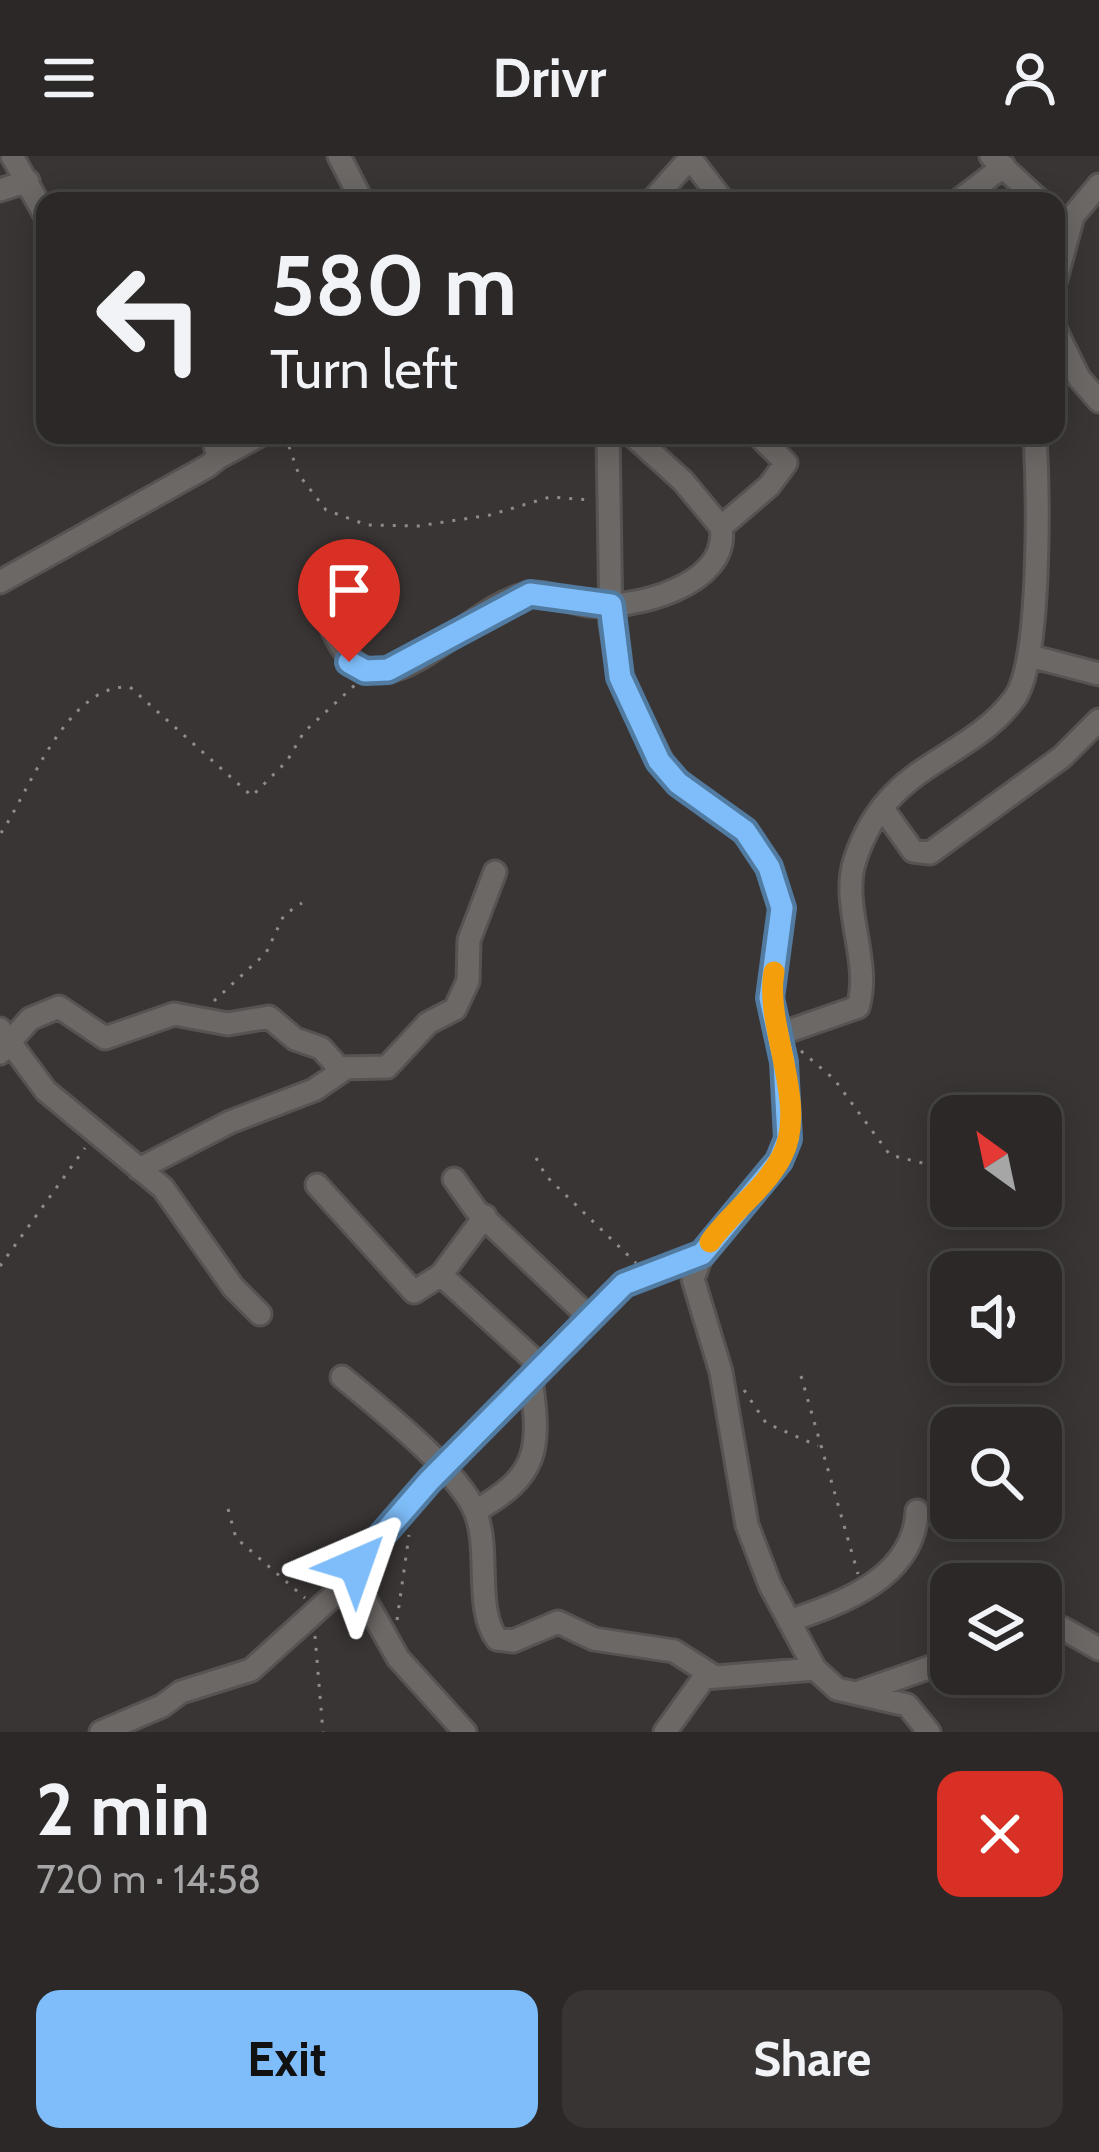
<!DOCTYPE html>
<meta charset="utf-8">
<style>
body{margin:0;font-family:Cabin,sans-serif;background:#373433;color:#f1f3f6;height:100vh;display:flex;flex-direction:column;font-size:45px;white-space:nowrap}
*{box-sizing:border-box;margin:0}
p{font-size:39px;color:#a6a6a7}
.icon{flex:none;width:66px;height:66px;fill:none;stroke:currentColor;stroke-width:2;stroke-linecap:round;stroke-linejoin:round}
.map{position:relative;height:1576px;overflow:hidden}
.drawer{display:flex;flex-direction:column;background:#2b2827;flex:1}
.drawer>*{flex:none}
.top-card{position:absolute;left:36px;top:36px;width:1029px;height:252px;border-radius:24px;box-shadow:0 6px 30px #0003,0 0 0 3px #474444;background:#2b2827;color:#f1f3f6;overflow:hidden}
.needle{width:78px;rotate:327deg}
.controls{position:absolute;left:930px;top:939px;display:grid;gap:24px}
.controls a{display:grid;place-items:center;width:132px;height:132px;border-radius:24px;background:#2b2827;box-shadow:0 6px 30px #0003,0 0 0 3px #474444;font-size:60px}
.pin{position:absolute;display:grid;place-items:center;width:102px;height:102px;color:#fff;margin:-123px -51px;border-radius:50% 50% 50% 0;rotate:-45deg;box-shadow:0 0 12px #0007}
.pin .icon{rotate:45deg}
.me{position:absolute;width:132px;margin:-66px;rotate:43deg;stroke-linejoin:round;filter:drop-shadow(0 0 9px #0008)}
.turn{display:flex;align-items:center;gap:42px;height:252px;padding:0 36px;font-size:54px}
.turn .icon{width:156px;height:156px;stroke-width:2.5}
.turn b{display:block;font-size:84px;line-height:102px}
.round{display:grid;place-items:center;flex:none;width:126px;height:126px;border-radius:24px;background:#373433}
.overview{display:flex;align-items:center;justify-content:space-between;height:204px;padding:0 36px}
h1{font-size:72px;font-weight:700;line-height:90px}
.button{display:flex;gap:24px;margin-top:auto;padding:24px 36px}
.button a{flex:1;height:138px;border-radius:24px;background:#7ebdf9;color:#111;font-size:48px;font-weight:700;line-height:138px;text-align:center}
.button a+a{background:#373433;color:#f1f3f6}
header{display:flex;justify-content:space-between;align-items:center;height:156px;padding:0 36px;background:#2b2827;font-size:54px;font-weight:700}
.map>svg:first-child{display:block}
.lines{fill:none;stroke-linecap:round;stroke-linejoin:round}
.minor-casing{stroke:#565352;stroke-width:27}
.path{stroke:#8e8b8a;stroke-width:3;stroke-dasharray:3 9;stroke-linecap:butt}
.minor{stroke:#6c6866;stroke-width:21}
.route-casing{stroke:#527ba2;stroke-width:30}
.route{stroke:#7ebdf9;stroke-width:21}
.slow{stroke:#f59e0b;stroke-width:21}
</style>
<header><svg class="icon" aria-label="menu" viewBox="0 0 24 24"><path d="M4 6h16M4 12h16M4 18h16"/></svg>Drivr<svg class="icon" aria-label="person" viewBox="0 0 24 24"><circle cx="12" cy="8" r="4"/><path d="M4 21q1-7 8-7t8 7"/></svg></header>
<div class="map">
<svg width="1099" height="1576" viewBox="0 0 1099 1576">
<rect width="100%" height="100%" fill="#393534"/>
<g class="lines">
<defs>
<path id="minor" d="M12,0L45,59
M339,0L362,45
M991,0L1040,45
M690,2L723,45
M0,34L28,25
M652,45L692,0
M958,45L1004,10
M1056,123L1073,60L1099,29
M1056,175L1079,222L1099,245
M608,279L611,468L620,521L667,616L750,681L769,711L782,752L770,842L784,906L788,983L779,1005L702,1098L693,1123L721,1216L747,1369L770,1429L815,1513L837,1533L907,1549L929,1576
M218,302L260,279
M721,371L769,330L786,307L758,279
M0,426L208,310L218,302L213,279
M328,462C375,593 460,445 534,437C550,436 571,447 588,449C632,454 731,430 721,371L683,325L632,279
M1030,500L1099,518
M883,653L913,695L930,697L1062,601L1099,564
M0,873L46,935L163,1032L233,1131L260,1158
M780,878L858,851C872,805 840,750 855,704C887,605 966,607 1014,543C1042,507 1038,330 1035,279
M0,897L30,863L59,851L105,882L174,858L228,868L269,861L295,883L321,892L339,912L387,911L428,867L455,853L468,825L469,784L495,716
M139,1013L230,966L314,934L345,913
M454,1023L476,1054L589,1161
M317,1029L414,1136L441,1119L485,1060
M441,1119L542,1211
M342,1221C378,1251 457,1313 475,1355C491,1393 474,1453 497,1483L513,1485L558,1466L594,1483L674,1495L715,1521
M475,1355C541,1319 540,1291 531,1222
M789,1465C842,1447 914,1422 917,1355
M1041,1481L1062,1472L1099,1493
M862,1535L951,1504
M101,1576L162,1550L181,1536L251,1514L353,1422
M465,1576L398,1502L354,1424V1412L429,1325L624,1128L702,1098
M665,1576L704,1522L815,1513"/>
</defs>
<use href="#minor" class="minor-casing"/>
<path class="path" d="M285,279L299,319L326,354L367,369L418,370L490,359L550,341L590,344
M1,677C29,636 67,527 130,531L252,640L287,605L304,576L356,528
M214,845L266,797L284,759L302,747
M801,895L834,923L890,999L951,1014
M536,1002L546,1020L636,1107
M0,1110L85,992
M801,1220L858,1418
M744,1234L766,1267L818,1290
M228,1353L236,1382L305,1442
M397,1464L409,1379
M315,1480L323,1576"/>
<use href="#minor" class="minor"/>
</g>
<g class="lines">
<defs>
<path id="route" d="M349,506L365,515L388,514L530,438L611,449L620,521L659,605L678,627L745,675L769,711L782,752L770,842L784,906L788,983L779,1005L702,1098L624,1128L429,1325L356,1409"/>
</defs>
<use href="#route" class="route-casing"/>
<use href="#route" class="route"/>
<path class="slow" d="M710,1086C731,1056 766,1032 782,1000C809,949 764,869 774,816"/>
</g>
</svg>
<div class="controls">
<a><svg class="needle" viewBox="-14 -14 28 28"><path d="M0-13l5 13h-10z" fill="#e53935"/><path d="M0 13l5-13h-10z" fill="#a6a6a7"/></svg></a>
<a><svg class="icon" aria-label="sound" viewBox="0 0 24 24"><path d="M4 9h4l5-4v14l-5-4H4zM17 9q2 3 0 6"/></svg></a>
<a><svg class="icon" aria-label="search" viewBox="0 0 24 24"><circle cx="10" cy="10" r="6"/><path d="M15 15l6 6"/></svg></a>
<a><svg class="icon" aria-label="layers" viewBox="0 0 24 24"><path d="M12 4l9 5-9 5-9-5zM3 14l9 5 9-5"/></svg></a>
</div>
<div class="pin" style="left:349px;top:506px;background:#d93025"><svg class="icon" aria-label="arrive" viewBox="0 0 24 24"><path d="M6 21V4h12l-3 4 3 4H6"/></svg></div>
<svg class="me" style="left:356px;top:1409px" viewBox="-20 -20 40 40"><path d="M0-17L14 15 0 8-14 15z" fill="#7ebdf9" stroke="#fff" stroke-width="4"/></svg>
<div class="top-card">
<div class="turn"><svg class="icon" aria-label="left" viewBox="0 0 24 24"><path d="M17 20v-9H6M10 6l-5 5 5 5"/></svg><div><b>580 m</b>Turn left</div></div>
</div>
</div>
<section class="drawer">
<div class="overview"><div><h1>2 min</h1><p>720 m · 14:58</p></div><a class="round" style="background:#d93025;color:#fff"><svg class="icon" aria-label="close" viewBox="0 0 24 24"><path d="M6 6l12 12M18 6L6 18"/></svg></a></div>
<div class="button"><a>Exit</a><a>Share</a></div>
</section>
